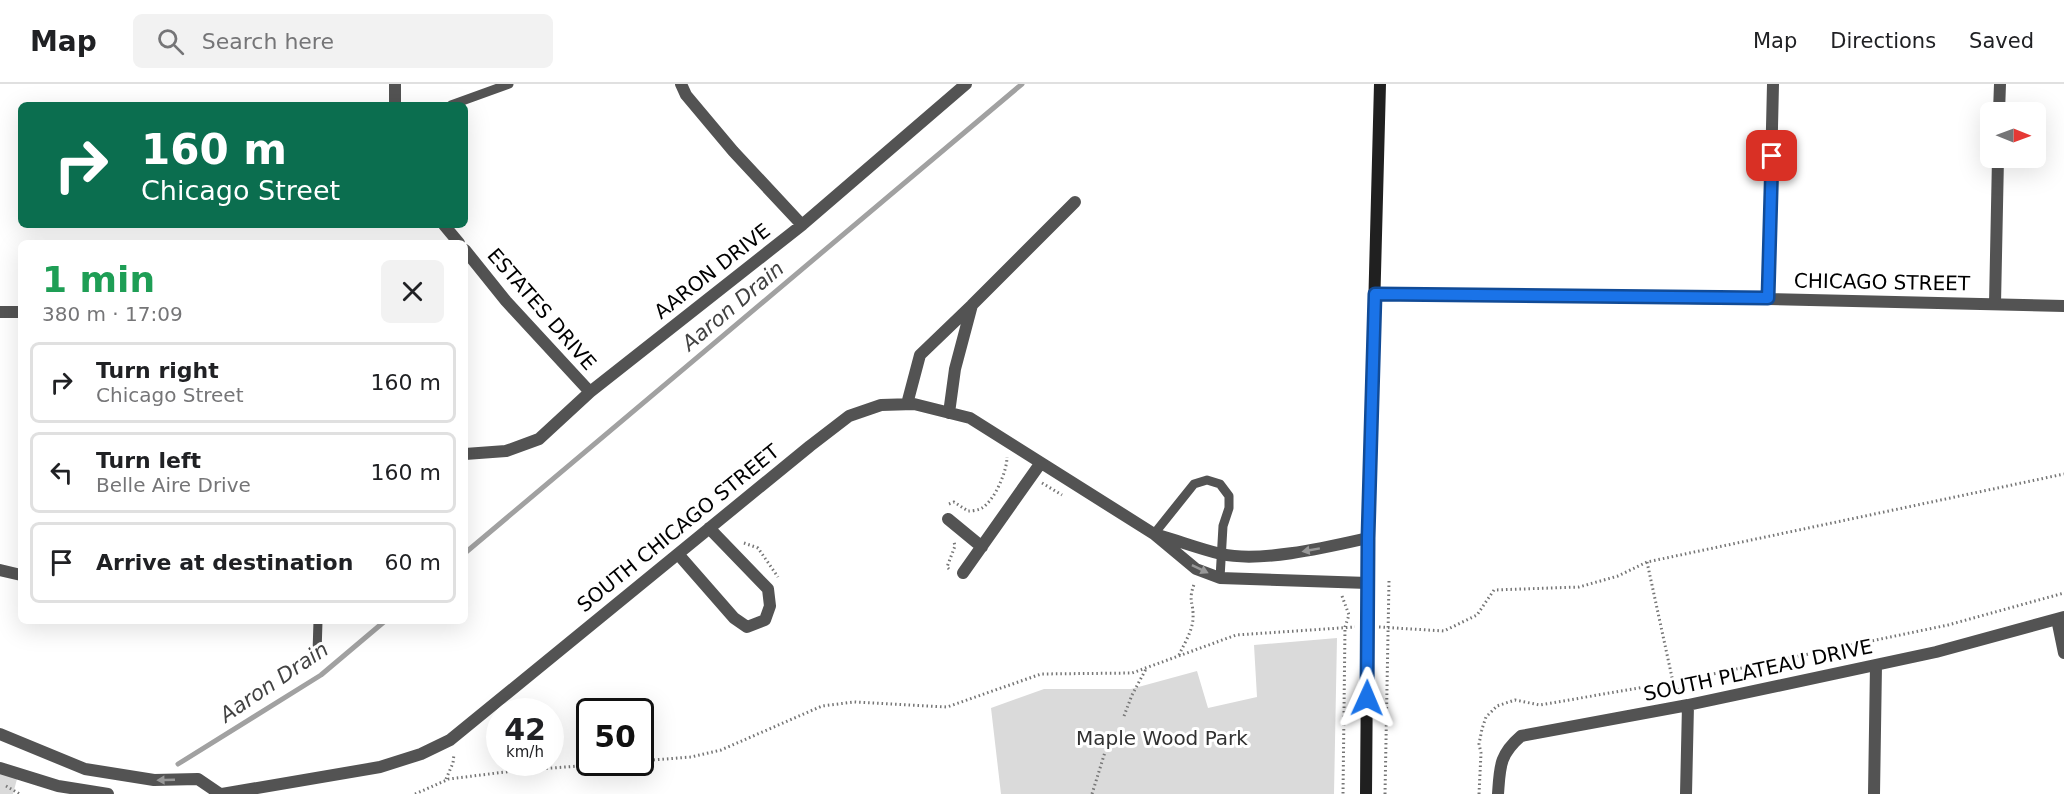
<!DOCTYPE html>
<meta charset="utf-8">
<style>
body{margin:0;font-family:"DejaVu Sans",sans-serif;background:#f2f2f2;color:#202124;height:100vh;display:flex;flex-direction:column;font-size:22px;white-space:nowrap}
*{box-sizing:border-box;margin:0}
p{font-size:20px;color:#757577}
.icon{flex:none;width:33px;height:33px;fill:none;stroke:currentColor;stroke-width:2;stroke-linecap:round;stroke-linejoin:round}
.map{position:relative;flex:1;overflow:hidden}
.panel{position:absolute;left:18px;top:156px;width:450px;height:384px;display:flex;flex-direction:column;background:#fff;border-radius:9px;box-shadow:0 6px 24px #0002}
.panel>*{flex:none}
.banner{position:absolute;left:18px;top:18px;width:450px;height:126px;border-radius:9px;box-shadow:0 6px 24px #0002;background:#0b6e4f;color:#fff;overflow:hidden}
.needle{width:39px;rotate:91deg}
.tools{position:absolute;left:1980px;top:18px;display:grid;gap:12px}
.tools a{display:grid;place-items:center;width:66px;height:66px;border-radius:9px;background:#fff;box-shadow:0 6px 24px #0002;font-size:30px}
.speed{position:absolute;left:486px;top:614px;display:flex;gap:12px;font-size:30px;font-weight:700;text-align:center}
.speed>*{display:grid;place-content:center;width:78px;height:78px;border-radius:50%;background:#fff;box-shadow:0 6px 24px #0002;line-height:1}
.speed small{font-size:15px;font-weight:400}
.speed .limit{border:3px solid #111;border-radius:9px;background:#fff;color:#111}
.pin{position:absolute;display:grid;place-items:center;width:51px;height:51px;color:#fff;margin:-26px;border-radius:12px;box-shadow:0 3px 9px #0006}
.me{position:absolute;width:66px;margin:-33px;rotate:1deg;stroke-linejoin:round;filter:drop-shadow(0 0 4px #0008)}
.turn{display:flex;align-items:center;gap:21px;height:126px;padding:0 24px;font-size:27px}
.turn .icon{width:78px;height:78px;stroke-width:2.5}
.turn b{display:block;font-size:42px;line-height:51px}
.round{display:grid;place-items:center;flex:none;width:63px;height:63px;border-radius:9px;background:#f2f2f2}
.summary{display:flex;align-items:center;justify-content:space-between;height:102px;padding:0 24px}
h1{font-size:36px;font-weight:700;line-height:45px;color:#1e9e55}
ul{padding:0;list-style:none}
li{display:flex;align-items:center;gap:18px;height:81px;margin:0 12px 9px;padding:0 12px;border:3px solid #e0e0e0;border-radius:9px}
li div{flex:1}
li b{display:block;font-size:22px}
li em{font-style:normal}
header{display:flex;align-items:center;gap:36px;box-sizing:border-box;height:84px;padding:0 30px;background:#fff;border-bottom:2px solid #e0e0e0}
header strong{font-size:28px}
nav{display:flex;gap:33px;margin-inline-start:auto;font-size:21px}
.search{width:420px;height:54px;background:#f2f2f2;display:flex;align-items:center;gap:15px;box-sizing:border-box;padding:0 21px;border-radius:9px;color:#757577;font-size:22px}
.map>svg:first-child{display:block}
.green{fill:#dadada}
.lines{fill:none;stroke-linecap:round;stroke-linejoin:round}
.stream{stroke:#a1a1a1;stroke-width:5}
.path{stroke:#757575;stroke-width:3;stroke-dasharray:1.5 3;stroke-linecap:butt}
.service{stroke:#535353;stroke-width:9}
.minor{stroke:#535353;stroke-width:12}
.secondary{stroke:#202020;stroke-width:12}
.oneway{fill:#989898}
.route-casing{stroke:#114b97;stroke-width:15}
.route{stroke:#1a73e8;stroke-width:10}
.labels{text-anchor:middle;stroke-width:6;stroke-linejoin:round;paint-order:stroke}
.street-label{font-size:20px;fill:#000;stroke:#fff}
.park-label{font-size:20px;fill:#313131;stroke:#fff}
.water-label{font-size:21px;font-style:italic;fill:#424242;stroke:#fff}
</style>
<header>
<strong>Map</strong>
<div class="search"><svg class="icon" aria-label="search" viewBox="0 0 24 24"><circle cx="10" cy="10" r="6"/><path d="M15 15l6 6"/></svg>Search here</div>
<nav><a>Map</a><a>Directions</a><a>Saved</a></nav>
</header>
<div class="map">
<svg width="2064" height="710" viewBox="0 0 2064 710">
<rect width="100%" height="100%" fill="#fff"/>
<path class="green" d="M1337,554L1334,710H1001L991,624L1044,605H1131L1197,587L1208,624L1257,613L1254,561Z
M0,686L17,695L13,710H0Z"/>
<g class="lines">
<path class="stream" d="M465,469L1022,0
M178,680L321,591L385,537"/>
<path class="path" d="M1042,399L1062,411
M949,420L954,418L968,427C972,427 979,426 982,424C995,416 1007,387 1007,373
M744,459L758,464L778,493
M1647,478L1673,598L1680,609
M949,485L947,483L955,462L954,458
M1342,512L1349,531L1345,543L1343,710
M1379,543L1444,547L1477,531L1494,506L1579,503L1618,492L1647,478L2064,390
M1179,571C1184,560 1192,548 1193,535C1194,517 1187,518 1195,498
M1124,632L1132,611L1146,585
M640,677L691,673L721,666L822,622L854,618L947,623L1041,590L1132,589L1236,551L1355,543
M446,695L453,679L454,670
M6,702L20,710
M415,710L449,695L513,687L631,678
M1092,710L1105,668
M1385,710L1389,497
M1479,710L1481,669L1479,660L1482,645L1486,633L1497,622L1515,616L1540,621L1679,597L1948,541L2064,509"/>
<path class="service" d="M451,21L509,0
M1154,450L1194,400L1207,396L1220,400L1229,412V424L1223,442L1220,494
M317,569L318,537"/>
<path class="minor" d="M395,0V21
M681,0L686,11L733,67L802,141
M1999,28L2000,0
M444,141L459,159
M465,166L506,217L590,308
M1375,210L1768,215L2064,222
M1768,215L1773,0
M1995,220L1998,74
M0,228H21
M907,320L920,271L971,222
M949,329L955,285L972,221L1075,118
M465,370L506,367L539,355L590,308L802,141L966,0
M948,435L982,463
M1158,451C1179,457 1200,465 1221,470C1261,479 1328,463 1368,454
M678,470L734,534L747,543L765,536L770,522L768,505L709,444
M0,486L21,491
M963,489L1040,380
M2057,535L2064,569
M0,650L85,685L154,696L198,695L220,710
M0,684L58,702L108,710
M222,710L380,683L421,670L450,656L810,362L849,332L881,321L914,320L970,334L1154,450L1196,485L1220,494L1368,499
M1498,710C1500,683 1499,671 1521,652L1688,621L1936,568L2064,533
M1686,710L1688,621
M1874,710L1876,581"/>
<path class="secondary" d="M1366,710L1368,454L1380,0"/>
</g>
<defs><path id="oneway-solid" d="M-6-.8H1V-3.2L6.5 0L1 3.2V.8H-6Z" transform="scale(1.5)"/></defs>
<g class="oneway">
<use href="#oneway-solid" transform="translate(1311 466) rotate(170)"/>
<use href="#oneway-solid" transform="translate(1200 485) rotate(26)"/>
<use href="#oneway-solid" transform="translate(166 696) rotate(178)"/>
</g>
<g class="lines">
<defs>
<path id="route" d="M1367,614L1368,454L1375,210L1768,214L1772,72"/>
</defs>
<use href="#route" class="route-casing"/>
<use href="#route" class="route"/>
</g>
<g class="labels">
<g class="street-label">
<text transform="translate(712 187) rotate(-38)" y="7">AARON DRIVE</text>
<text transform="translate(1882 198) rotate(1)" y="7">CHICAGO STREET</text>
<text transform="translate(542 225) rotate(49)" y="7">ESTATES DRIVE</text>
<text transform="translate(678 444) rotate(-39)" y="7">SOUTH CHICAGO STREET</text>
<text transform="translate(1758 586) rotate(-12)" y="7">SOUTH PLATEAU DRIVE</text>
</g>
<g class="park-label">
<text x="1162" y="661">Maple Wood Park</text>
</g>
<g class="water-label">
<text transform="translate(733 222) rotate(-40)" y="7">Aaron Drain</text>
<text transform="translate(274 598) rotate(-34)" y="7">Aaron Drain</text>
</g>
</g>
</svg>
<div class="tools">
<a><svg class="needle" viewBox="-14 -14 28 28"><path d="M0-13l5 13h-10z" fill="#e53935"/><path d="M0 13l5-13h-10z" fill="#757577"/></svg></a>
</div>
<div class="speed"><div>42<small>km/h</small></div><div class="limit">50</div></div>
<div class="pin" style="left:1772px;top:72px;background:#d93025"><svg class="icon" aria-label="arrive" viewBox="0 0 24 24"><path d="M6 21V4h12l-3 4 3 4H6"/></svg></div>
<svg class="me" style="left:1367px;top:614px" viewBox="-20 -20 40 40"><path d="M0-17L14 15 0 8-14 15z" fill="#1a73e8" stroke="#fff" stroke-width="4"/></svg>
<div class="banner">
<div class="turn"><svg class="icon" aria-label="right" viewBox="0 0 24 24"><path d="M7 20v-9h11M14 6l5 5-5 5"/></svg><div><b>160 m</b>Chicago Street</div></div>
</div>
<section class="panel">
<div class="summary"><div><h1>1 min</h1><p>380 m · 17:09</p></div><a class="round"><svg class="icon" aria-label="close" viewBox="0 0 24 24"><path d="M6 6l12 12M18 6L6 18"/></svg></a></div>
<ul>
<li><svg class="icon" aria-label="right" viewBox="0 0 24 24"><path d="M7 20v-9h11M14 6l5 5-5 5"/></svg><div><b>Turn right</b><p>Chicago Street</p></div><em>160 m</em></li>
<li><svg class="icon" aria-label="left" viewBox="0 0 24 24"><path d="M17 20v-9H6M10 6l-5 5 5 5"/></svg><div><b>Turn left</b><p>Belle Aire Drive</p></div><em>160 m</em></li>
<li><svg class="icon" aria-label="arrive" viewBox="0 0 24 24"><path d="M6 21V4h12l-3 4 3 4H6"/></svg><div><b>Arrive at destination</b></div><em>60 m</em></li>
</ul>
</section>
</div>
